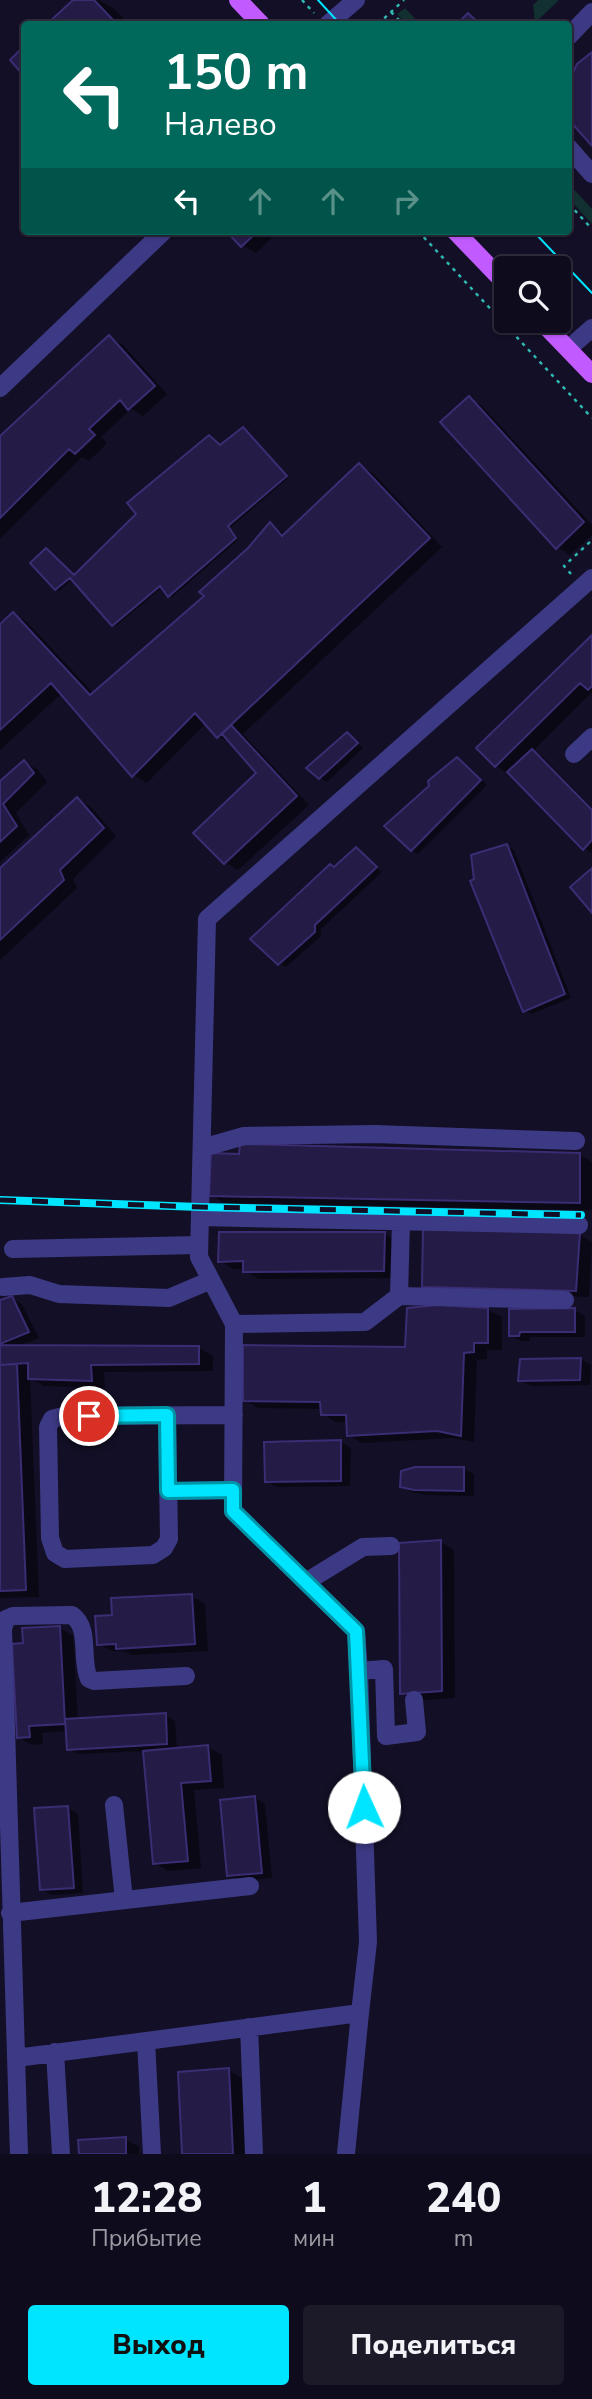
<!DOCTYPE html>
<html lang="ru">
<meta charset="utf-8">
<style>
body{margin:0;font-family:"Nunito Sans",sans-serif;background:#1c1929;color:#f1f3f6;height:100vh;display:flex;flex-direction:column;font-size:26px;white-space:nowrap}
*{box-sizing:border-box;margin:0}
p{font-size:23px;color:#9b9ba3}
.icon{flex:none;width:38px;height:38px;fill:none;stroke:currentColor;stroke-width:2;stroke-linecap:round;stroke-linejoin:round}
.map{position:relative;height:2154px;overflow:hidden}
.drawer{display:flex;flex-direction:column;background:#0e0b1c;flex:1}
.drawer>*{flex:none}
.hud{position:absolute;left:21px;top:21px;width:551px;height:214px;border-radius:7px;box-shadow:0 2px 5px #0004,0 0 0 2px #2e2b3b;background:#00695c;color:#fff;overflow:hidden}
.buttons{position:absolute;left:494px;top:256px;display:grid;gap:14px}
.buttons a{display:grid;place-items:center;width:77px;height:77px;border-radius:7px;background:#0e0b1c;box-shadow:0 2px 5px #0004,0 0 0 2px #2e2b3b;font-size:35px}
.pin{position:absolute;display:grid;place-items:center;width:60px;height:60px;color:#fff;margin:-30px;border:4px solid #fff;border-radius:50%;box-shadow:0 2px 7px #0007}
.me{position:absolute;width:77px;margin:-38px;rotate:358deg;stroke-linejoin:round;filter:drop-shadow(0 0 5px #0008)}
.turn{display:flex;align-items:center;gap:24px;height:147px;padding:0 28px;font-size:32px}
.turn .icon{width:91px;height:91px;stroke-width:2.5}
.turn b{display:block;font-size:49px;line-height:60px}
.lanes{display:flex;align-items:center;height:66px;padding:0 28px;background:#0003;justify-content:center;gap:35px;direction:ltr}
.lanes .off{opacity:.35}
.eta{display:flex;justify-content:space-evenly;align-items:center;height:119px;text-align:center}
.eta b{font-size:42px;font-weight:800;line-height:49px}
.cta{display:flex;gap:14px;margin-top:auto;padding:14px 28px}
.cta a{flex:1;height:80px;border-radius:7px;background:#00e5ff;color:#111;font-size:28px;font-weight:800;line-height:80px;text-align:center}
.cta a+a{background:#1c1929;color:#f1f3f6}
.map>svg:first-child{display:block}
.green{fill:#12302f}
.shadow{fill:#0007}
.building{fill:#241b47;stroke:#3b2d73;stroke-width:2}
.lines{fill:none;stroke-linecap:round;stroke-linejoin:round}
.path{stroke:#2fb8b0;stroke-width:2.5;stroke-dasharray:3.5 5;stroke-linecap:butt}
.minor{stroke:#3d3a85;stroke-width:18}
.major{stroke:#c25bff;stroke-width:18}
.tram{stroke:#00e5ff;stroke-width:2}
.rail-casing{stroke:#00e5ff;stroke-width:8}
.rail{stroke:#130f26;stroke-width:5;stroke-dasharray:16;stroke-linecap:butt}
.route-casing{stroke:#0095a6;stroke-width:18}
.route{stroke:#00e5ff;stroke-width:12}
</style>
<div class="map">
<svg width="592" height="2154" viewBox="0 0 592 2154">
<rect width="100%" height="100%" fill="#130f26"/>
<path class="green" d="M538,0H559L535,23L533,5Z
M405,8L420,24H406L397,14Z
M569,184L592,209V224L569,199Z"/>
<path class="shadow" d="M76,0H99L113,8L129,24H50Z
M228,231H279L256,253L242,245Z
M109,337L123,345L167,394L143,416L131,409L101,437L107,443L89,461L82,457L0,539V438Z
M469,398L482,406L592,525V535L570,555L557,547Z
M246,431L288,478L230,528L238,540L172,597L163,587L116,626L73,579L59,591L32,563L75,577L221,447Z
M359,465L373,473L442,547L243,734L309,805L238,870L225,862L258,773L232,744L219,737L206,723L147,783L133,775L62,693L0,750V621L3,623L14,614L27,622L94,694L207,596L271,525L286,535Z
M592,637V692L533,751L543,757L592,808V853L584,848L509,774L496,766Z
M347,734L363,748L327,782L320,778Z
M24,762L38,770L47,782L16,813L29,835L0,862V783Z
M464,763L487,785L418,854L412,850Z
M77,799L91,807L116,836L73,879L77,888L0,960V870Z
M507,846L514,850L571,998L531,1014L525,1010Z
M356,849L382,872L321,929V936L286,967L279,963L334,869Z
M580,1155L592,1162V1210L224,1203L211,1195Z
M385,1234L398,1242L397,1278L259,1279L245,1271V1269H233L220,1261Z
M579,1235L592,1242L589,1297L437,1293L424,1286Z
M12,1298L22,1304L39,1338L18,1346L199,1348L213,1356V1371L104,1372L105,1388L44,1386L30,1378L39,1597L0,1598V1302Z
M488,1310L502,1317V1350H487V1359L477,1360L474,1442L452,1438L362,1443L349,1435L348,1422H336L323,1414L322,1409L258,1408L245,1400L407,1349Z
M575,1310L585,1316V1337H530L529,1341H521L510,1335Z
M581,1359L591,1365L590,1385L531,1386L520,1380Z
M341,1442L351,1448L350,1486L277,1487L267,1481Z
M464,1469L474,1474V1496L426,1495L412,1492L402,1486Z
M440,1542L454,1550L455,1698L415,1701L402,1693Z
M191,1596L205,1604L208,1651L132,1655L124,1651H112L99,1644L113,1617Z
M60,1628L73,1636L78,1720L165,1715L175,1721L177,1750L208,1747L222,1755L224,1788L194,1790L201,1868L168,1871L155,1863L145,1751L79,1754L68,1749L67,1731L42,1733L43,1744L32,1745L18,1737L25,1645Z
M255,1798L265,1804L272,1878L239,1881L229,1875Z
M68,1808L78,1814L83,1893L52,1895L41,1889Z
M228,2070L242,2078L246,2154H184Z
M125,2139L139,2147V2154H81Z"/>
<path class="building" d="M73,0H94L117,24H47Z
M468,13L480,24H457Z
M24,46V76L10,60Z
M592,52V146L569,120V81L577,64Z
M226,231H258L241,247Z
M109,335L155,386L128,410L120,400L89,429L95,435L75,454L69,449L0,518V436Z
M469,396L584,522L556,549L440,422Z
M243,427L287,476L228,526L236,538L168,597L160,586L112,626L70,578L55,590L30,563L46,548L74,575L136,514L127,503L209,435L220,445Z
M359,463L430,538L217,738L195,713L132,777L51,683L0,730V624L13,612L90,695L204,596L199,592L248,548L270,522L282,536Z
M592,635V686L588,690L580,683L495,767L476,748Z
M231,725L297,796L224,864L193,833L256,773L222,734Z
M347,732L358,743L319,779L306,768Z
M532,749L592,810V840L583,850L507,772Z
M457,757L481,780L411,851L384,826L429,786L428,781Z
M24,760L34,773L3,804L17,826L0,842V781Z
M77,797L104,828L60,870L64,880L0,940V868Z
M507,844L565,994L523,1012L470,881L474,879L471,855Z
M356,847L377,867L315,925V932L278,965L250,939L330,864L334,867Z
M592,868V913L570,887Z
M240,1144L580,1153V1203L209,1196L211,1153L239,1154Z
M423,1227L580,1233L576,1291L422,1287Z
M219,1232H385L384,1271L243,1272V1261L218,1262Z
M12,1296L29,1332L0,1344V1300Z
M438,1305L488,1308V1343H474V1352L464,1353L461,1436L437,1431L347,1436L346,1415H321L320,1402L243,1401V1345L405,1347L407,1308Z
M575,1308V1332H520L519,1336H509V1309Z
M0,1345L199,1346V1364L91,1365L92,1381L28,1379V1363L0,1365Z
M581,1358L580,1380L518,1381L520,1359Z
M17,1364L26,1590L0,1591V1365Z
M341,1440V1481L265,1482L264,1442Z
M415,1467H464V1491L414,1490L400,1487L401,1471Z
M441,1540L442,1691L400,1694L399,1543Z
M192,1594L195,1644L116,1649V1644L97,1645L95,1616L112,1615L111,1598Z
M60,1626L65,1724L29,1726L30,1737L17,1738L12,1644L23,1643L22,1628Z
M166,1713L167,1744L67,1750L65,1719Z
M208,1745L211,1781L181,1783L188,1861L153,1864L143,1751Z
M255,1796L262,1873L227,1876L220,1800Z
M68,1806L74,1888L40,1890L34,1808Z
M229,2068L233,2154H182L178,2072Z
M126,2137V2154H79L78,2140Z"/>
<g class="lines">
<path class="path" d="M302,0L314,13
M391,12L403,24
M378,24L404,0
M569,204L592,229
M418,231L592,418
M571,574L564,566L592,540"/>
<path class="minor" d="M328,24L356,0
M569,36L592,12
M569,148L592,174
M568,349L592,328
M0,388L164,231
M574,754L592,737
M202,1148L244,1136L375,1134L576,1141
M200,1217L579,1225
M13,1249L199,1245
M3,1287L30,1285L59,1294L169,1298L211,1280
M399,1296L565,1300
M234,1324L365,1322L399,1296L401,1221
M167,1415L169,1539L164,1548L153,1555L65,1559L55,1553L50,1538L48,1427L52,1419L63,1416L234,1415
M168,1491L233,1490
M306,1582L363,1547L391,1546
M414,1700L417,1732L386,1736L384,1669L359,1671L356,1631L233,1511L234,1324L199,1257L207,919L592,578
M114,1805L124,1900
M10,1913L250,1886
M249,2027L254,2154
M146,2041L152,2154
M55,2052L61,2154
M16,2058L360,2013L368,1942L359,1671
M19,2154L3,1629L6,1619L13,1616L72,1615C91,1628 80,1660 89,1679L94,1681L186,1676
M346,2154L360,2013"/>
<path class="major" d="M238,0L261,24
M455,231L506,284
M540,320L592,374"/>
<path class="tram" d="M318,0L340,24
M533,231L592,293"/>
<defs>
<path id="rail" d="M0,1200L200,1207L581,1215"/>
</defs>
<use href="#rail" class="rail-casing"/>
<use href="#rail" class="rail"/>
</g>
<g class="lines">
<defs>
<path id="route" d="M89,1416L167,1415L168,1491L233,1490V1511L356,1631L364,1807"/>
</defs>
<use href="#route" class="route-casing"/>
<use href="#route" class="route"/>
</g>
</svg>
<div class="buttons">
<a><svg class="icon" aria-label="search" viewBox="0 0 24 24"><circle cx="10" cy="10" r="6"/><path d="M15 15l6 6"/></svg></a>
</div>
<div class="pin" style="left:89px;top:1416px;background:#d93025"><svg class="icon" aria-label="arrive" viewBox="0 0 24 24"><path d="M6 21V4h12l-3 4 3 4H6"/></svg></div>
<svg class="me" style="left:364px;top:1807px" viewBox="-20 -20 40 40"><circle r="19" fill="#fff"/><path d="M0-13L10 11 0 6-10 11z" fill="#00e5ff"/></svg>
<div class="hud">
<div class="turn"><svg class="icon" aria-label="left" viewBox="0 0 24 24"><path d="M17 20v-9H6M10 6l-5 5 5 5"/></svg><div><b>150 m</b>Налево</div></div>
<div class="lanes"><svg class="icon" aria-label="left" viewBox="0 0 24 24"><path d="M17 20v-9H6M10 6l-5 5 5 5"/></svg><svg class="icon off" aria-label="ahead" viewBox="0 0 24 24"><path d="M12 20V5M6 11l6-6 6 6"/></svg><svg class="icon off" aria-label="ahead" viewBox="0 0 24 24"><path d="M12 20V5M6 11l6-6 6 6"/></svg><svg class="icon off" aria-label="right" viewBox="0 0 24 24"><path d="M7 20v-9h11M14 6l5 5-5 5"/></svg></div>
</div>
</div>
<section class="drawer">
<div class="eta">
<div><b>12:28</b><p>Прибытие</p></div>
<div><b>1</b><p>мин</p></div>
<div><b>240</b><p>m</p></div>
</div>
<div class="cta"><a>Выход</a><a>Поделиться</a></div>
</section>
